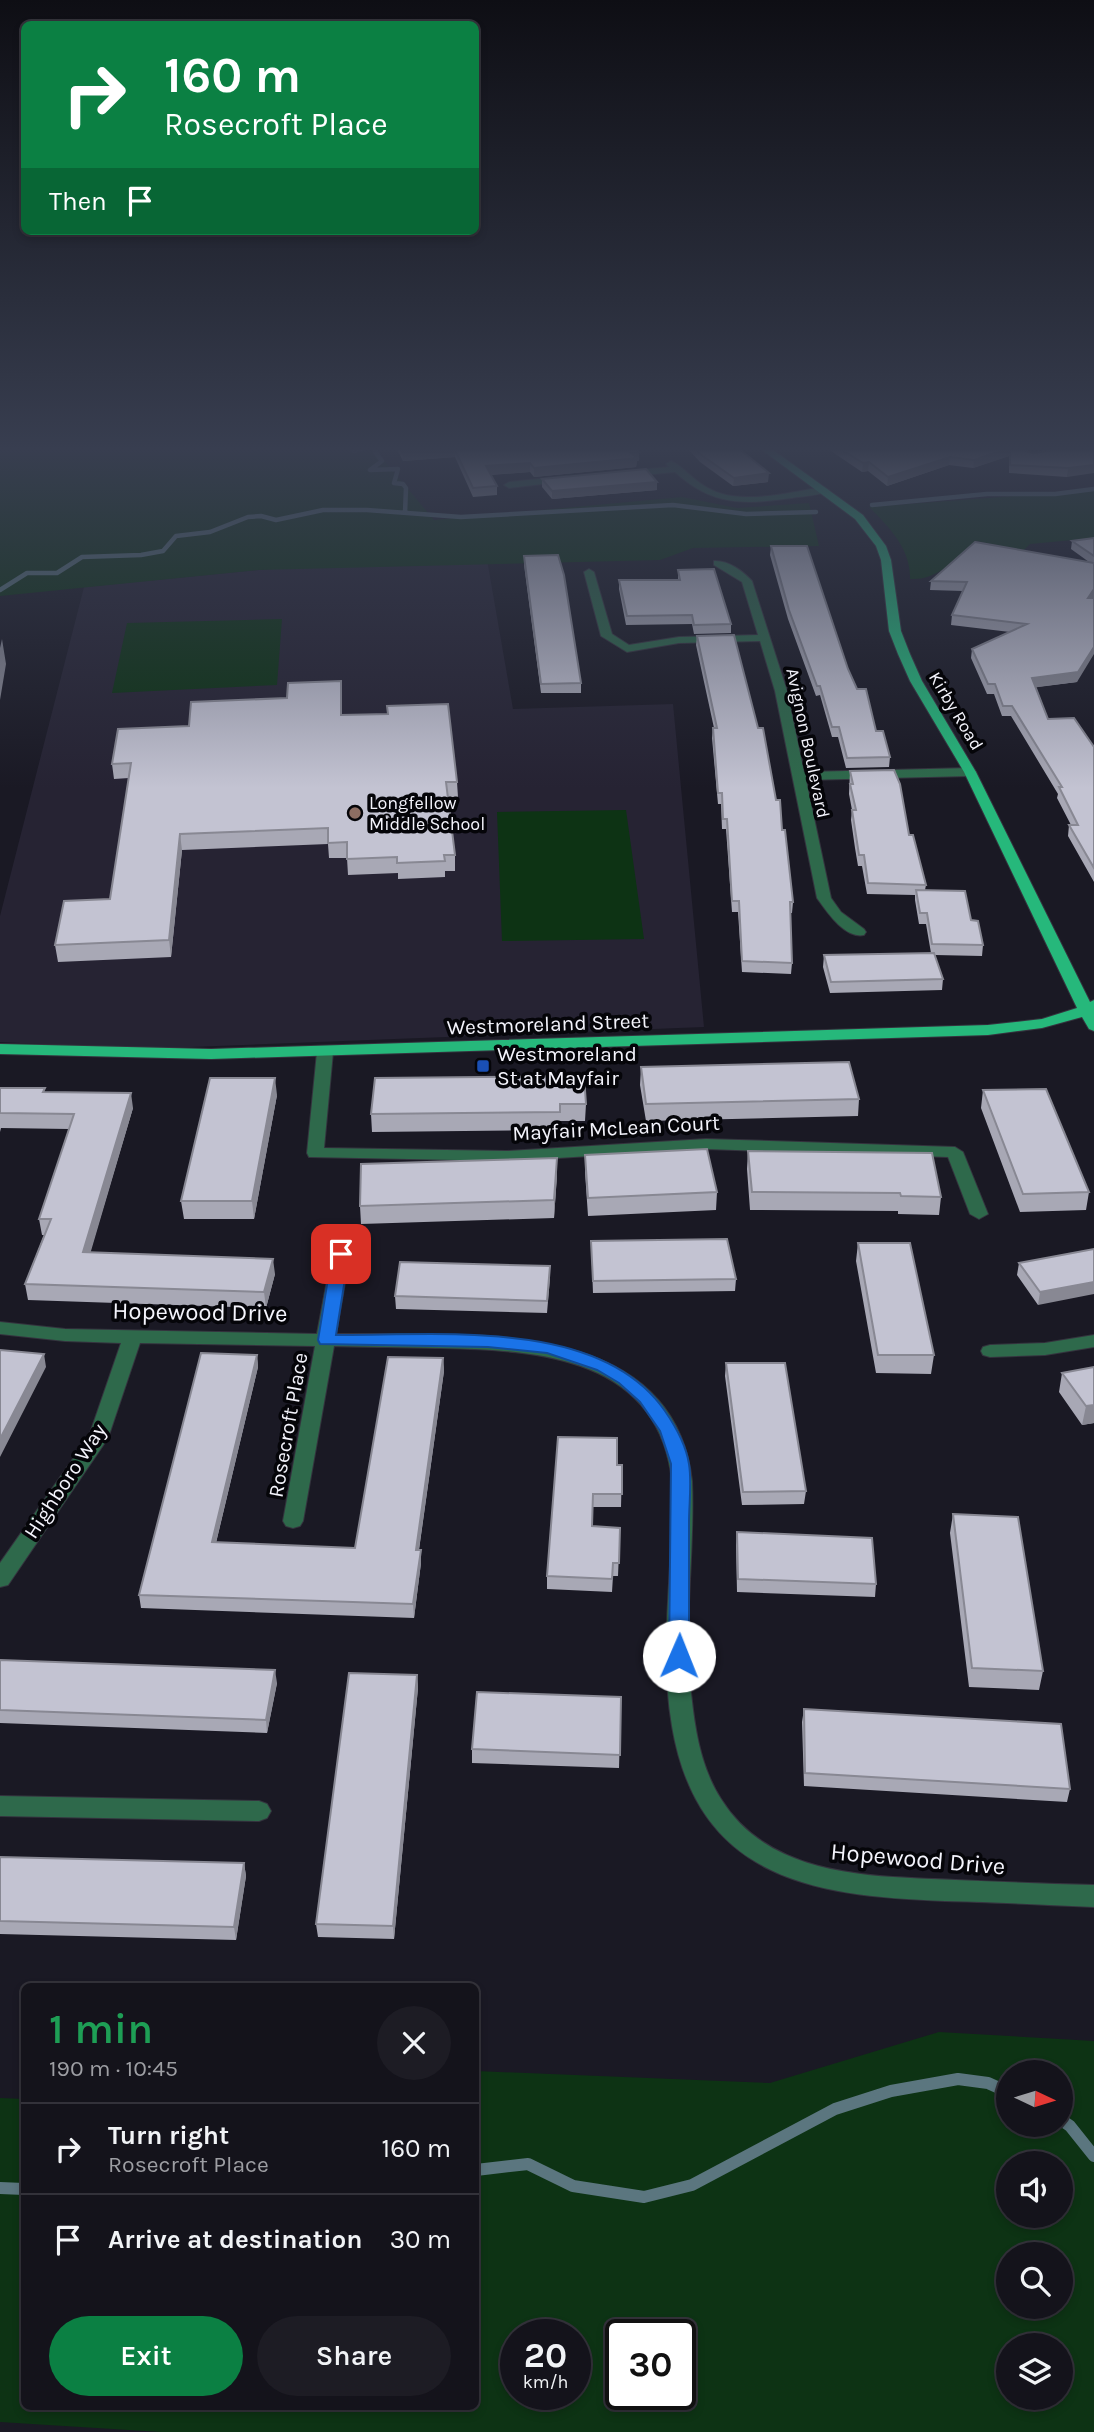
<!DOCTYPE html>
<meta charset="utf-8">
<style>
body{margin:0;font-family:Karla,sans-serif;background:#1d1c24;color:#f1f3f6;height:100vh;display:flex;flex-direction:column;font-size:26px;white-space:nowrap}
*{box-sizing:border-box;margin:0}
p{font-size:23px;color:#9d9ea3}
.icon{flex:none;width:38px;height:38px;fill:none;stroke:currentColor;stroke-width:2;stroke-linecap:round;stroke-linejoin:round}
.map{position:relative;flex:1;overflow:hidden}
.drawer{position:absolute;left:21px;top:1983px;width:458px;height:427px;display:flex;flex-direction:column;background:#14131b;border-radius:10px;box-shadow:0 4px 10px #0003,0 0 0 2px #33323a}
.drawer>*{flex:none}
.top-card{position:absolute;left:21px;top:21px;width:458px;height:214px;border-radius:10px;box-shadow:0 4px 10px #0003,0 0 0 2px #33323a;background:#0b8043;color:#fff;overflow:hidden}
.needle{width:46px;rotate:94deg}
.buttons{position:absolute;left:996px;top:2060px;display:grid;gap:14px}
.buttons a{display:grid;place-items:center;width:77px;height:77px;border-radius:50%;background:#14131b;box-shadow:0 4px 10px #0003,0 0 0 2px #33323a;font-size:35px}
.speed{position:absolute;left:500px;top:2319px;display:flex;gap:14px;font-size:35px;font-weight:700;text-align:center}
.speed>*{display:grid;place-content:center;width:91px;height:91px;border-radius:50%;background:#14131b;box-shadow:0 4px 10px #0003,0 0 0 2px #33323a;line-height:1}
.speed small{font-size:18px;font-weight:400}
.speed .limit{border:4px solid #111;border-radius:10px;background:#fff;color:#111}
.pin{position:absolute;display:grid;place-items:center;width:60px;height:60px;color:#fff;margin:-30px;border-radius:14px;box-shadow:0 4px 10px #0006}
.me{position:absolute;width:77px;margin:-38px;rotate:1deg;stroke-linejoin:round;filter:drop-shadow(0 0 5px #0008)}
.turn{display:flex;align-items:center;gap:24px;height:147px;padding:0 28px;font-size:32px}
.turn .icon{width:91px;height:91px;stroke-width:2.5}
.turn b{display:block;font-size:49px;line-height:60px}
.then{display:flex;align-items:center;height:66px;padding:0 28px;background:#0003;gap:14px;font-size:26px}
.round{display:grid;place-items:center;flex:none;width:74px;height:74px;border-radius:37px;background:#1d1c24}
.summary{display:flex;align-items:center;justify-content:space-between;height:119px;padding:0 28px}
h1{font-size:42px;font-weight:600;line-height:52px;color:#1e9e55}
.cta{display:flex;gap:14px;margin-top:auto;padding:14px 28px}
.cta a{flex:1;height:80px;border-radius:42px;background:#0b8043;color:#fff;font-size:28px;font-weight:600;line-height:80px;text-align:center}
.cta a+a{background:#1d1c24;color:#f1f3f6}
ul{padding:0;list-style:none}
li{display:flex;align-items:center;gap:21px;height:91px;padding:0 28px;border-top:2px solid #33323a}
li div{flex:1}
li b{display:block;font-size:26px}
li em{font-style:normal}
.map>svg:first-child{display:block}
.education{fill:#262333}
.green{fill:#0d3314;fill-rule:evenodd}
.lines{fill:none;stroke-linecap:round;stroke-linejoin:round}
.stream-far1{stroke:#5b767f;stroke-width:4.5}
.stream{stroke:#5b767f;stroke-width:12}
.minor-casing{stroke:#34333e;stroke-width:2}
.major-casing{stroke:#34333e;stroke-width:2}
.minor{fill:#2e694b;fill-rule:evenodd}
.major{fill:#26b87b;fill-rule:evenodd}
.wall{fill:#a8a8b5}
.shaded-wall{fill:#888893}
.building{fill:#c3c3d2;stroke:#888893;stroke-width:2}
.route{fill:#1a73e8;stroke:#114b97;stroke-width:2}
.education-dot{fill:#8d6e63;stroke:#050509;stroke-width:2.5}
.transit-dot{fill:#1a4fb4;stroke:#050509;stroke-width:2.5}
.labels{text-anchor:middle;stroke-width:7;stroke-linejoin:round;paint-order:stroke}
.far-street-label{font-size:18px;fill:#f4f4fc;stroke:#050509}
.far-poi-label{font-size:18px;fill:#f4f4fc;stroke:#050509;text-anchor:start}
.street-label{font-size:21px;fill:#f4f4fc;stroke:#050509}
.poi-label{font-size:21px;fill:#f4f4fc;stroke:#050509;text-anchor:start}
.near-street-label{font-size:24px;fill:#f4f4fc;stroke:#050509}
</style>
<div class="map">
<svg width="1094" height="2432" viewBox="0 0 1094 2432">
<rect width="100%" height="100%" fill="#1a1924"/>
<path class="education" d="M485,548L513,709L673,704L704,1027L139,1049L0,1042V916L84,587Z"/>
<path class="green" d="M0,447H373L434,520L682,497L737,508L809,503L819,546L693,548L660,560L258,570L0,596Z
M1094,490V538L1030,544L1024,550L976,541C958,558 937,581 910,579C911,549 889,527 869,507Z
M282,619L277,685L112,693L127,623Z
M626,810L644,939L502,941L497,812Z
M939,2032L1094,2041V2432H161L0,2422V2098L24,2099V2406H476V2071L770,2083ZM1008,2072H1060V2124H1008ZM1008,2163H1060V2216H1008ZM1008,2254H1060V2306H1008ZM516,2334H576V2394H516ZM681,2334V2394H621V2334ZM1060,2345V2398H1008V2345Z"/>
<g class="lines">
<path class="stream-far1" d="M350,447L354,451L367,447
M377,447L375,452L382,461L370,470L398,469L394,483L403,484L406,488L405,513
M872,505L987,494H1055L1094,489
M0,590L27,573H57L82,557L141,555L163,551L176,536L210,532L248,517L261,516L276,520L323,510H367L461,517L673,505L746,514L816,512"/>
<path class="stream" d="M1060,2119L1070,2126L1094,2156
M476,2170L528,2164L573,2186L644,2197L692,2185L835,2109L891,2091L958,2079L988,2083L1008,2092
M0,2188L24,2189"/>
<defs>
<path id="minor" d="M671,461C684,467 693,480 706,487C740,507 788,492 824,487L829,490C820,496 803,496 792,498C744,505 712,506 675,472L625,477L620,474L625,471L669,467L666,464Z
M566,476L569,477V481L509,488L504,485L509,482Z
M714,561C728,560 743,571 752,581L787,691L804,772L970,768L976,772L970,776L806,780L831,898L841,912L864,929L866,932L864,935C845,939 827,912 817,898L775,691L760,641L679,643L627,652L601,636L584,572L589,569L594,572L612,634L629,645L679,637L758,635L742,582L714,565Z
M325,1047L333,1052L324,1148L507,1151L706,1139L955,1147L963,1152L988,1214L979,1219L970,1214L948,1157L706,1149L507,1161L309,1157L307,1153L317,1052Z
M341,1248L350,1254L336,1334C458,1336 673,1312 692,1481C695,1548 684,1616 690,1683C694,1723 699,1765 721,1799C771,1879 874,1876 956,1880C1002,1882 1048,1884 1094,1885V1907C1044,1905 995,1902 945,1901C813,1896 698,1879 672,1726C658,1645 675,1562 672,1481C659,1357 538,1350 440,1348C405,1347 369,1347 334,1346L303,1521L300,1526L293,1528L286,1526L283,1521L315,1346L140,1343L108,1438L8,1585L0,1587V1563L89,1436L121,1343L65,1341L0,1334V1322L65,1329L317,1334L332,1254Z
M1094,1335V1347L1045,1355L990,1357L983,1355L981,1351L983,1347L990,1345L1045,1343Z
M0,1796L259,1801L267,1804L271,1811L267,1818L259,1821L0,1816Z"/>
<path id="major" d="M758,447H769L863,515L886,546L891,560L901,631L910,654L922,681L976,772L1090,1002L1094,1000V1031L1089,1029L1082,1017L1042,1028L988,1035L211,1059L0,1054V1044L211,1049L988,1025L1042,1019L1077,1008L964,772L910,681L898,654L889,631L881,560L876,546L855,519Z"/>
</defs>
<use href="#minor" class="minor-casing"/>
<use href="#major" class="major-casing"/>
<use href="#minor" class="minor"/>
<use href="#major" class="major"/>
</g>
<path class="wall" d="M396,447H459L461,451L468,449L467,447H634L639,452V461H637L636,467L534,477L530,472L491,475L497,486V495L473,497L455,457L403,461Z
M686,447H737L768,482L733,486L700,462Z
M825,447H1010L1033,453L1076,447L1067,477L1009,473V456L973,468L949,465L887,486L868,471L862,472Z
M1013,447H1069L1036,450Z
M542,479L657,490L552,499L542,487Z
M1094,538V597L1093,598L1077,682L1036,687L1048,719L1094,747V882L1068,836L1069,825H1071L1057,798L1058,794L1011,716H1002L994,694H987L971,658L972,649L1010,632L951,625L952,615L963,591L930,590L931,581L1089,562L1071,549L1072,541Z
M771,546L848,669L876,731L890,757L889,767L846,768L838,737H832L820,695L816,696L788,619L770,555Z
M524,556L581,683V693H541L524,565Z
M678,570L731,624V633L694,634L692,624L626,625L619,589V580H678Z
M697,636L782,830L793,902L792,913H790L792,963L791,974L742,972L738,912H732L726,829H722L721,804H718L712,738L713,728H714L696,645Z
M342,715L457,782L458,797H448L455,855V871H445V877L398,879V873L348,875L347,858H329L328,844L182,850L171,957L58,962L55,945L110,899L129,778L114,779L112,764L189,726Z
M850,771L909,835L926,885L925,890L971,920L983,945L982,956L935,955L943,979L942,990L830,993L823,967L824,955L931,953L926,924H919L915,900V895L867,894L862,866H858L855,848L851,820L852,810L849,794Z
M641,1067L859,1099L858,1116L646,1121L640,1085Z
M375,1078L586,1104L585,1121H560V1130L372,1132L371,1114Z
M0,1088L46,1092L133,1108L90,1252L275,1274L266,1308L28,1300L25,1284L44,1235H42L39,1219L69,1129L1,1128L0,1132Z
M983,1090L1089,1192L1086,1210L1020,1212L981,1108Z
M277,1095L254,1219H184L181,1201Z
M748,1151L941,1197L939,1215L898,1214V1211L750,1210L747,1169Z
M585,1155L717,1192L716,1210L588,1216L585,1172Z
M557,1175L554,1218L361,1224L360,1206Z
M591,1241L736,1279L735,1291L593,1293Z
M858,1243L934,1355L931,1374L876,1373L856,1261Z
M1094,1249L1038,1305L1017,1275L1019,1263Z
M550,1278L547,1313L396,1309L395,1296Z
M257,1355L258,1367L216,1543L355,1548L443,1358L444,1371L419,1550H421V1563L414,1618L141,1608L139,1595Z
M726,1363L806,1491L804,1504L742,1505L725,1376Z
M1094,1367V1423L1082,1425L1059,1392L1062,1373Z
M558,1437L617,1465H622L621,1507H593L592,1526L620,1528L618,1576H613L612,1592L547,1589V1576Z
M953,1514L1043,1671L1039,1690L969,1687L950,1533Z
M737,1532L876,1584L875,1597L737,1592L736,1545Z
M0,1660L277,1683L267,1733L0,1723Z
M417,1675L418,1688L394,1939L318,1937L316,1924Z
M621,1697L619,1768L472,1763V1749Z
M804,1709L1070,1789L1067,1802L804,1786L802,1722Z
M0,1857L244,1863L246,1876L236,1940L0,1934Z"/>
<path class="shaded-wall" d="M1036,447H1069L1036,450Z
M454,448L455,457L403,461L402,452Z
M1010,448L1009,456L973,468L974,460Z
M639,452V461H637L636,467L534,477V468Z
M950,457L949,465L887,486L888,477Z
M869,462L868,471L862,472L863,463Z
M530,463V472L486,475V466Z
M1094,465V473L1067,477L1068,468Z
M769,473L768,482L733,486L734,478Z
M657,482V490L552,499V491Z
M1094,589V597L1086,607L1088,598Z
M2,639L6,664L0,700V648Z
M1094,647V654L1077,682L1031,688L1032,678Z
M180,834L182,850L171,957L169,940Z
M275,1078L277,1095L254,1219L252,1201Z
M131,1093L133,1108L86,1268L83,1252Z
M557,1158V1175L554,1218V1200Z
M273,1259L275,1274L266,1308L264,1292Z
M1094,1282V1294L1038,1305L1040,1292Z
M44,1354L46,1367L0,1457V1439Z
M257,1355L258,1367L213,1555L212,1542Z
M443,1358L444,1371L417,1563L416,1550Z
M1094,1405V1423L1082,1425L1086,1406Z
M421,1550V1563L414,1618L413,1604Z
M275,1670L277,1683L267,1733L266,1720Z
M417,1675L418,1688L394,1939L393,1926Z
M244,1863L246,1876L236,1940L234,1927Z"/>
<path class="building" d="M400,447H459L461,451L472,447H634L639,452L631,453L637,458L534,468L530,463L486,466L497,486L473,488L454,448L402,452Z
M694,447H737L769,473L734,478L700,454Z
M837,447H1010L1033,453L1076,447H1094V465L1068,468L1010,465V448L974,460L950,457L888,477L869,462L863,463Z
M646,469L657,482L552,491L542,479Z
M1094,538V556L1072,541Z
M975,542L1094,563V589L1088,598H1094V647L1078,672L1032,678L1048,719L1074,718L1094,747V868L1069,825H1078L1059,787H1062L1012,706H1003L995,684H988L972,649L1027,624L952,615L967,582L931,581Z
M771,546H807L848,669L857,689H866L876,731H883L890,757L847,758L839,727H832L820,686H817L789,610Z
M558,555L564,575L581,683L541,684L524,556Z
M714,569L731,624L694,625L692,615L627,616L619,580H680L678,570Z
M734,635L758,728H763L776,800H780L782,830H785L793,902H790L792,963L742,961L739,901H732L727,819H723L722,793H718L713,728H717L697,636Z
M341,681V715L388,714L387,706L448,704L457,782H446L455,855H444L445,861L397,863V857L347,859V842L328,843V828L180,834L169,940L55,945L64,901L110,899L131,763L112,764L118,729L189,726L191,702L287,698L288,683Z
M894,770L900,784L909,835H913L926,885L868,883L864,855H859L852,810H856L850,784H853L850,771Z
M916,890L965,891L971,920L978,921L983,945L932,944L927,913H920Z
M934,953L943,979L831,982L824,955Z
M849,1062L859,1099L646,1104L641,1067Z
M584,1076L586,1104H560V1112L371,1114L375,1078Z
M210,1078H275L252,1201H181Z
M0,1088H45L43,1092L131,1093L83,1252L273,1259L264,1292L25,1284L51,1219H39L74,1114L0,1113Z
M1046,1089L1089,1192L1023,1194L983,1090Z
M707,1149L717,1192L588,1198L585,1155Z
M748,1151L932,1153L941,1197L901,1196L900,1193L752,1192Z
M557,1158L554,1200L360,1206L361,1164Z
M727,1239L736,1279L593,1281L591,1241Z
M858,1243H910L934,1355H878Z
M1094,1249V1282L1040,1292L1019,1263Z
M400,1262L550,1266L547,1301L395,1296Z
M0,1350L44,1354L0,1439Z
M201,1353L257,1355L212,1542L355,1548L388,1357L443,1358L416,1550H421L413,1604L139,1595Z
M726,1363H785L806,1491L743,1492Z
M1094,1367V1405L1086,1406L1062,1373Z
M558,1437L617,1438V1465H622V1494H593L592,1526L620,1528L619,1563H613L612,1579L547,1576Z
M953,1514L1018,1517L1043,1671L972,1668Z
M737,1532L872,1538L876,1584L738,1579Z
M0,1660L275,1670L266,1720L0,1710Z
M349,1673L417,1675L393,1926L316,1924Z
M477,1692L621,1697L620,1755L472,1749Z
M804,1709L1061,1724L1070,1789L805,1773Z
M0,1857L244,1863L234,1927L0,1921Z"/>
<linearGradient id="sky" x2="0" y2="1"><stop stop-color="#0e0e14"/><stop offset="0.57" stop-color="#383e50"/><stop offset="1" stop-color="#383e50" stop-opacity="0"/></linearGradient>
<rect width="1094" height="788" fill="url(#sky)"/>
<path class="route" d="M341,1249L349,1254L336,1335C438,1336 600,1317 665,1411C676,1427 686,1445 689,1464C692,1482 689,1504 689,1523C689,1567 689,1612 689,1656L686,1662L679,1664L671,1662L669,1656L671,1464L660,1431L640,1402L619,1383L597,1370L547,1353L488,1347L320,1344L318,1340L332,1254Z"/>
<circle class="education-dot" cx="355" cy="813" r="7"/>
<rect class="transit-dot" x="476" y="1059" width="14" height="14" rx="3.5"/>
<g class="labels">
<g class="far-street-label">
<text transform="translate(956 711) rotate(59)" y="6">Kirby Road</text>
<text transform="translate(808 743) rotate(78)" y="6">Avignon Boulevard</text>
</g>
<g class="far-poi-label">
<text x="369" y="809">Longfellow<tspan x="369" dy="21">Middle School</tspan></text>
</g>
<g class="street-label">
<text transform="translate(548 1024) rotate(-2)" y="7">Westmoreland Street</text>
<text transform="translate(616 1128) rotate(-3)" y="7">Mayfair McLean Court</text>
<text transform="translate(288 1425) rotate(-80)" y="7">Rosecroft Place</text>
<text transform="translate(65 1481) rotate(-57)" y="7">Highboro Way</text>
</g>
<g class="poi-label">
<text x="497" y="1061">Westmoreland<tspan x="497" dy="24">St at Mayfair</tspan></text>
</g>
<g class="near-street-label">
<text transform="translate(200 1312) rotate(1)" y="8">Hopewood Drive</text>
<text transform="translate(918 1859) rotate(5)" y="8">Hopewood Drive</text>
</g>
</g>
</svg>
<div class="buttons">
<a><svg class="needle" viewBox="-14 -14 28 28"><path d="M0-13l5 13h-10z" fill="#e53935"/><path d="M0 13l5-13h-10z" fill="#9d9ea3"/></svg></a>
<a><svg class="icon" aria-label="sound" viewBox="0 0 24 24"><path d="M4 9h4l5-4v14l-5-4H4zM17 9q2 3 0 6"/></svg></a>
<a><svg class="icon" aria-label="search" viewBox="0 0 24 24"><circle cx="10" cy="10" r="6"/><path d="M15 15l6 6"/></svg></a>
<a><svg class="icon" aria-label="layers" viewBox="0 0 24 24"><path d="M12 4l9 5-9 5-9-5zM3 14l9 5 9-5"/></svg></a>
</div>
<div class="speed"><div>20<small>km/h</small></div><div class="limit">30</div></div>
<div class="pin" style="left:341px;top:1254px;background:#d93025"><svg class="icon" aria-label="arrive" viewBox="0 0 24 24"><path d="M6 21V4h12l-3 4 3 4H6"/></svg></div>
<svg class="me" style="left:679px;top:1656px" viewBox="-20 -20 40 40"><circle r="19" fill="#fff"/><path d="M0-13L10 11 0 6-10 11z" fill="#1a73e8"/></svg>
<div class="top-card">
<div class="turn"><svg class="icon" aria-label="right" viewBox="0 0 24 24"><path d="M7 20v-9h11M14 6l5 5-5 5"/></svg><div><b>160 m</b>Rosecroft Place</div></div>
<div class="then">Then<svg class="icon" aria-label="arrive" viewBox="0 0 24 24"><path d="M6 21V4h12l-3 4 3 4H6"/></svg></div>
</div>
<section class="drawer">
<div class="summary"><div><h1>1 min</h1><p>190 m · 10:45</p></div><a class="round"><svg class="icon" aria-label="close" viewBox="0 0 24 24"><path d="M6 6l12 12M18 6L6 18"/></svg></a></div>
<ul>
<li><svg class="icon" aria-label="right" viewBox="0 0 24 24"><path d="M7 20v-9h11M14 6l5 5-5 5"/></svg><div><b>Turn right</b><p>Rosecroft Place</p></div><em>160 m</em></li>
<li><svg class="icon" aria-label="arrive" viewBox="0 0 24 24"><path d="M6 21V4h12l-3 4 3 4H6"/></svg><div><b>Arrive at destination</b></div><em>30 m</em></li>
</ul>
<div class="cta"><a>Exit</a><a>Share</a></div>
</section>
</div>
